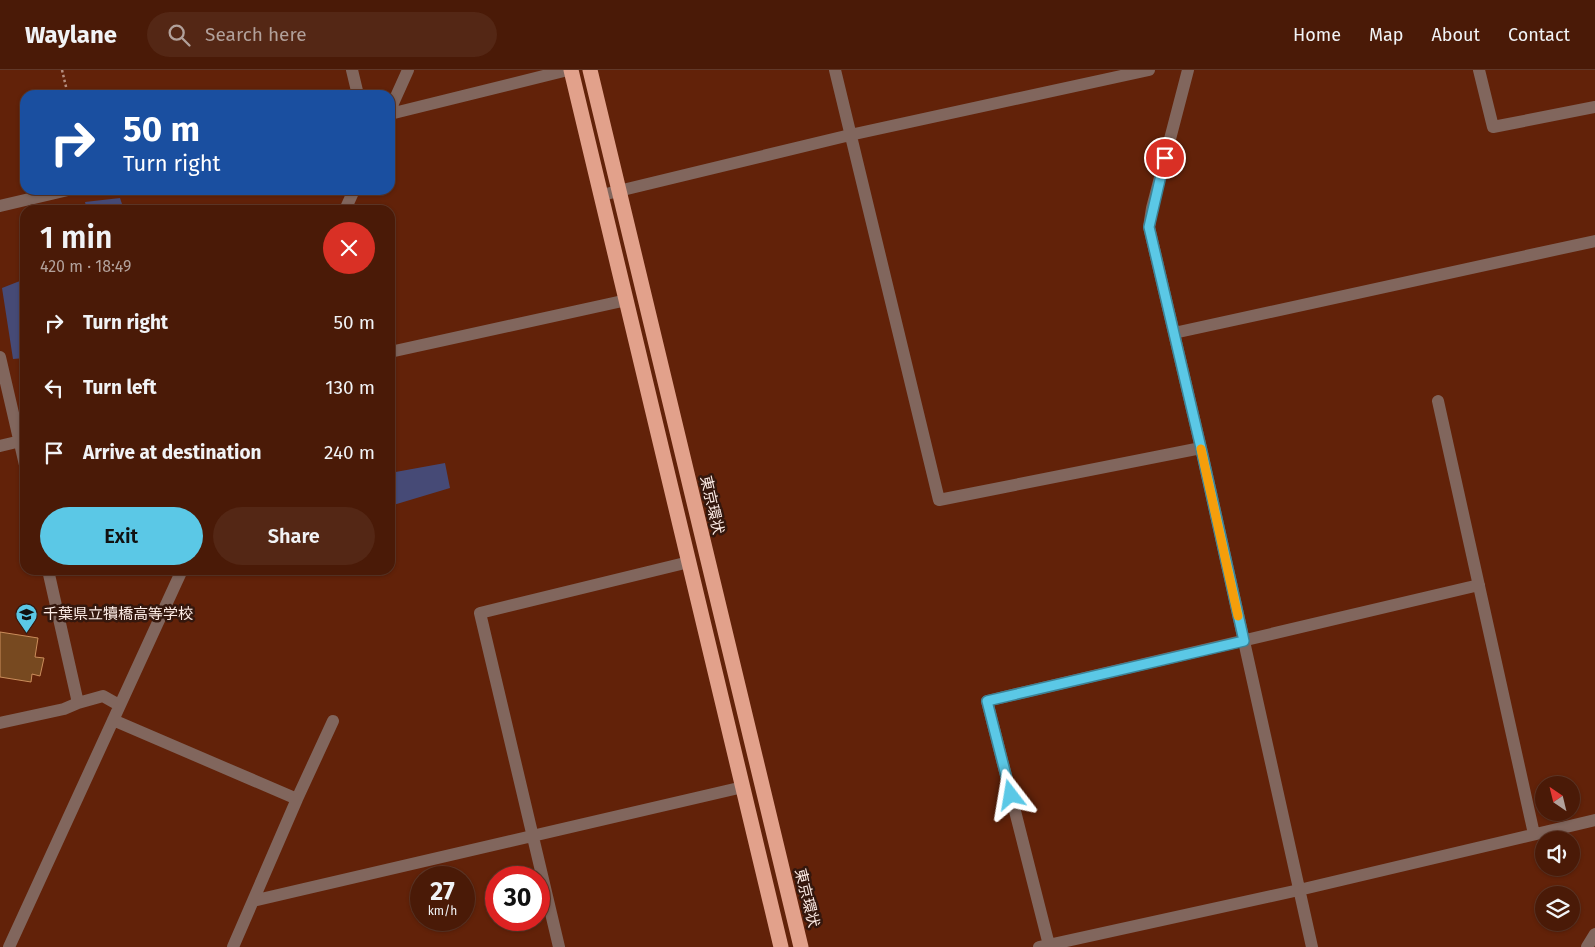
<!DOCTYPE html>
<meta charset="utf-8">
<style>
body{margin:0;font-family:"Fira Sans","Noto Sans JP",sans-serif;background:#542715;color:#f1f3f6;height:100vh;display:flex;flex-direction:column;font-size:19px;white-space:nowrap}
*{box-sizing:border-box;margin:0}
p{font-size:16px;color:#b2a19b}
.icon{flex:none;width:28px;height:28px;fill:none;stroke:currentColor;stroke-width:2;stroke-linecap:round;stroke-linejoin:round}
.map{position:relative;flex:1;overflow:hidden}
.sheet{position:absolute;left:20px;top:135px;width:375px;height:370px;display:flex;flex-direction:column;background:#4a1a07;border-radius:15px;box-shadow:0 1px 4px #0004,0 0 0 1px #613828}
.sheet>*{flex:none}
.banner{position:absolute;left:20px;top:20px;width:375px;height:105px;border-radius:15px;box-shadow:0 1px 4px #0004,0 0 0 1px #613828;background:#1a4fa0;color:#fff;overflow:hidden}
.needle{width:32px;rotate:325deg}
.buttons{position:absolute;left:1535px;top:706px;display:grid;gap:10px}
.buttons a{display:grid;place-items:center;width:45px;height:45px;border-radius:50%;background:#4a1a07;box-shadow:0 1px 4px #0004,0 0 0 1px #613828;font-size:25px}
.speed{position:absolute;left:410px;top:796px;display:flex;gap:10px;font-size:25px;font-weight:700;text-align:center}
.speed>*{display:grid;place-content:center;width:65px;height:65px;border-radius:50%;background:#4a1a07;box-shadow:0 1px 4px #0004,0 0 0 1px #613828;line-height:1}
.speed small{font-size:12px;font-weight:400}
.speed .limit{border:8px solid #d22;background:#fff;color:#111}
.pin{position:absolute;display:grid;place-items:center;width:42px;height:42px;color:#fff;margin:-21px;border:2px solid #fff;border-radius:50%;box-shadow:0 1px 5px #0007}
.me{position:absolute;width:55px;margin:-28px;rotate:346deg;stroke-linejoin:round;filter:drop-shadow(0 0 4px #0008)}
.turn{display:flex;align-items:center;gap:18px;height:105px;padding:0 20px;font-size:22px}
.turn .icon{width:65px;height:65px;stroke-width:2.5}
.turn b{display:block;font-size:35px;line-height:42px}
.round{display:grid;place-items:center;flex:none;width:52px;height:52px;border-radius:26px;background:#542715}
.summary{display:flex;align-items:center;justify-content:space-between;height:85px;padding:0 20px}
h1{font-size:30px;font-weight:600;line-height:38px}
.action{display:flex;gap:10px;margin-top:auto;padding:10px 20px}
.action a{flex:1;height:58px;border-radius:30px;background:#5bc8e6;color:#111;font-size:20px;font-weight:600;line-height:58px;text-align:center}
.action a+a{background:#542715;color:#f1f3f6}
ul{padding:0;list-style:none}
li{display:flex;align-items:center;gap:15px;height:65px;padding:0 20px}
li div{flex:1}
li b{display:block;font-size:19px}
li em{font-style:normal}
header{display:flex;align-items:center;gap:30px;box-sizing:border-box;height:70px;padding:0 25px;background:#4a1a07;border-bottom:1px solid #613828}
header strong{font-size:24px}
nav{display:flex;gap:28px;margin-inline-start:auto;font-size:18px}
.search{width:350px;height:45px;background:#542715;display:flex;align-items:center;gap:12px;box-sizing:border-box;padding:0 18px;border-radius:28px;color:#b2a19b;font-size:19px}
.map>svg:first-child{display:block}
.green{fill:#464a76}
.building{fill:#774920;stroke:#cb8d5b}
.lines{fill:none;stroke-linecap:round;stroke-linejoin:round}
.path{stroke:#b58e7f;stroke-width:2.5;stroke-dasharray:2.5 2.5;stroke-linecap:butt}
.minor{stroke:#81665d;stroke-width:12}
.highway{stroke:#e2a18b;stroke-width:15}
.route-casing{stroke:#3b8296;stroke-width:12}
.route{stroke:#5bc8e6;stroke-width:9}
.slow{stroke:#f59e0b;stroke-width:9}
.labels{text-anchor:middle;stroke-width:5;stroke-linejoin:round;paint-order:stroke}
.street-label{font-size:15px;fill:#fdece6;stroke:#34170d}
.poi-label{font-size:15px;fill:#fdece6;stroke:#34170d;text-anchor:start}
</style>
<header>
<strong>Waylane</strong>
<div class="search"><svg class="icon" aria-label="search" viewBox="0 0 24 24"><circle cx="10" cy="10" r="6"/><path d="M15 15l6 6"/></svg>Search here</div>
<nav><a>Home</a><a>Map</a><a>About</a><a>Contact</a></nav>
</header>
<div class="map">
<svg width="1595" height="877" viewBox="0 0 1595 877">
<rect width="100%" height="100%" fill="#622209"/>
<path class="green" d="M120,128L124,140H87L85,132Z
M25,209V288L13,289L2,218Z
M445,393L450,418L390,436V403Z"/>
<path class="building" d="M0,562L38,568L35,587L44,588L40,606L32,604L31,612L0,607Z"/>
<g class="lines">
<path class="path" d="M62,0L68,25"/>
<path class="minor" d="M352,0L358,25
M835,0L939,430L1201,378
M1188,0L1152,138L1149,157L1201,378L1312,877
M1479,0L1493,57L1595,37
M390,40L408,0
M390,44L568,0
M602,125L850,65L1149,0
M0,136L68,120
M345,140L354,120
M1174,263L1595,171
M390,282L627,230
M0,287L25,395
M1438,331L1534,764
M0,376L25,370
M48,500L78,633
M113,650L297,729L233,877
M0,653L64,639L78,633L103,626L119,635
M297,729L333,651
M253,831L743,717
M1049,875L987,631L1479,515
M9,877L182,500
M559,877L480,543L689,492
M1039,877L1299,820L1595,750
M1587,877L1595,864"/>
<path class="highway" d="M571,0L781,877
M590,0L801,877"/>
</g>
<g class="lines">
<defs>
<path id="route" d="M1011,725L987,631L1244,571L1201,378L1149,157L1165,88"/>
</defs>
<use href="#route" class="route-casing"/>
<use href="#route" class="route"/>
<path class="slow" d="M1201,379L1238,546"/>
</g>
<defs>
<symbol id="school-pin" viewBox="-11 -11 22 30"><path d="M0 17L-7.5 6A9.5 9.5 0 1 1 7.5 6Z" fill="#5bc8e6" stroke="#34170d"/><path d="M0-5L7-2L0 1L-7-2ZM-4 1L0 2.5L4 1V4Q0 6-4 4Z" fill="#111"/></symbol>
</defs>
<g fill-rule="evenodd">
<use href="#school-pin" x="14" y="532" width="25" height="34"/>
</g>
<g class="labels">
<g class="street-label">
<text transform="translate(712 435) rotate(77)" y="5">東京環状</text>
<text transform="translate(807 828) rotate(76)" y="5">東京環状</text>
</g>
<g class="poi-label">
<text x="43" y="549">千葉県立犢橋高等学校</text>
</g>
</g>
</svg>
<div class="buttons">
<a><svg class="needle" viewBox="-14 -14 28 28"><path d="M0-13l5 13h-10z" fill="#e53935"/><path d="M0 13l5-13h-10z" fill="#b2a19b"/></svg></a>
<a><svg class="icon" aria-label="sound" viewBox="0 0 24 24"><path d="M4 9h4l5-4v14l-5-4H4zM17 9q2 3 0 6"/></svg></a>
<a><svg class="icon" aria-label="layers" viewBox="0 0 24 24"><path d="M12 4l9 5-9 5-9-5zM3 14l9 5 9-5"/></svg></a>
</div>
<div class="speed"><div>27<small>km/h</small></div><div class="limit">30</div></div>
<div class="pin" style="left:1165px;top:88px;background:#d93025"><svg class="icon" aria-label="arrive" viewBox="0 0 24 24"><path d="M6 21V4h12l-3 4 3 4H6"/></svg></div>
<svg class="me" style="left:1011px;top:725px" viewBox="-20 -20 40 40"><path d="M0-17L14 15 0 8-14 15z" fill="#5bc8e6" stroke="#fff" stroke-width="4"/></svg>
<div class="banner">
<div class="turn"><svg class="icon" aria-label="right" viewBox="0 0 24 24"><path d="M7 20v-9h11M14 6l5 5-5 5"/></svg><div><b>50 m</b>Turn right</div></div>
</div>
<section class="sheet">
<div class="summary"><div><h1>1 min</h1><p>420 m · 18:49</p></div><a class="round" style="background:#d93025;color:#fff"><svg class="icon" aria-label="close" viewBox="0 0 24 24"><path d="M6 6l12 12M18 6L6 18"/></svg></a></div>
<ul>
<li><svg class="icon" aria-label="right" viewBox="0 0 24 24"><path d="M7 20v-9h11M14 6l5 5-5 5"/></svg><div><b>Turn right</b></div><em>50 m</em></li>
<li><svg class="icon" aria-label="left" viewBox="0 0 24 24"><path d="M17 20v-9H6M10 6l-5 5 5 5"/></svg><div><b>Turn left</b></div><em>130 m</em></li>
<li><svg class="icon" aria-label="arrive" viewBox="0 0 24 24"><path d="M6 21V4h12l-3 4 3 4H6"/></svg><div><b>Arrive at destination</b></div><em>240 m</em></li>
</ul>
<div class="action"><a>Exit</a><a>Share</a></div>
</section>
</div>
